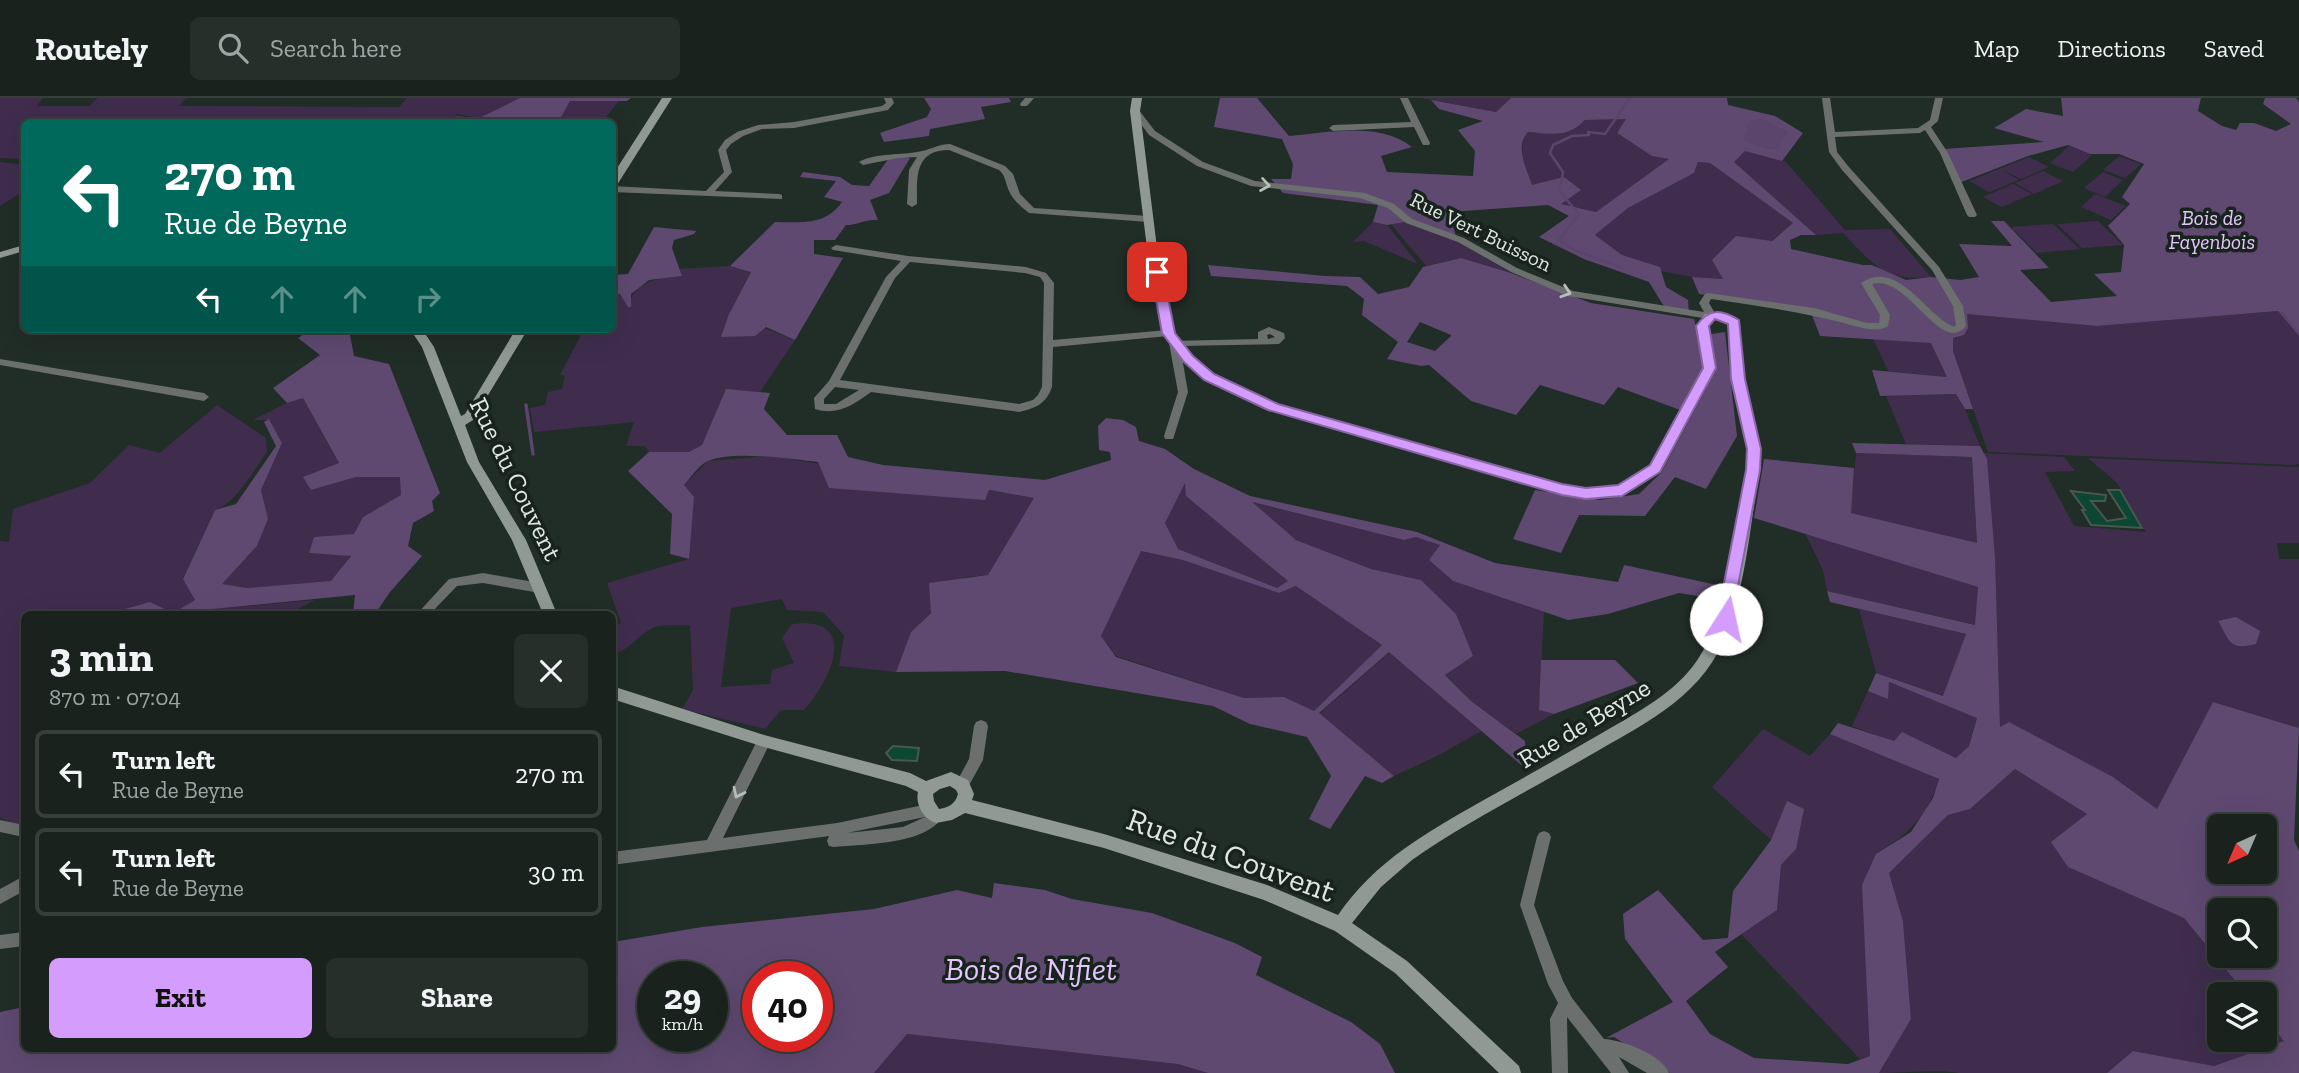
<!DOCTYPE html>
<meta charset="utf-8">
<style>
body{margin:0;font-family:"Zilla Slab",serif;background:#262f2a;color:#f1f3f6;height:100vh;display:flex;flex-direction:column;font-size:26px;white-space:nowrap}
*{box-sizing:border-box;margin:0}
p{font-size:23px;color:#9fa4a4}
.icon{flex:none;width:38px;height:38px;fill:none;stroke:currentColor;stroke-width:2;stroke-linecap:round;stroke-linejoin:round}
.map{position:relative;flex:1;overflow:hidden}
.sheet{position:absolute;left:21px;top:513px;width:595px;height:441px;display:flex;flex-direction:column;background:#19221d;border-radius:10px;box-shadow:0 7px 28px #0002,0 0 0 2px #373f3b}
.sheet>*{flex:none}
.guide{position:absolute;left:21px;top:21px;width:595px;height:214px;border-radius:10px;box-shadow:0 7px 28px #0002,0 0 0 2px #373f3b;background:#00695c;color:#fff;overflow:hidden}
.needle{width:46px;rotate:224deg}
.controls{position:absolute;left:2207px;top:716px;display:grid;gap:14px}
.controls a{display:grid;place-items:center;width:70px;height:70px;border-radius:10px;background:#19221d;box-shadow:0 7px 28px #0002,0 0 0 2px #373f3b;font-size:35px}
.speed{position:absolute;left:637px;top:863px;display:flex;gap:14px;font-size:35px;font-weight:700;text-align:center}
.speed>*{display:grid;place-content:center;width:91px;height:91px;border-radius:50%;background:#19221d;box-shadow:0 7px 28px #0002,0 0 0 2px #373f3b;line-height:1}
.speed small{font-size:18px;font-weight:400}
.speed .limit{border:10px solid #d22;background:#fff;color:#111}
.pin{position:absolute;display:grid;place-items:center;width:60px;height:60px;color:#fff;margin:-30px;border-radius:14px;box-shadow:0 4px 10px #0006}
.me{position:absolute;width:77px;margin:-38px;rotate:10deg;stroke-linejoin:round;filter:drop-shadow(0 0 5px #0008)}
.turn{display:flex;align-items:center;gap:24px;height:147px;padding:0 28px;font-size:32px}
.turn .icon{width:91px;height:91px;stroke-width:2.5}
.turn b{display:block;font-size:49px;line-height:60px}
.lanes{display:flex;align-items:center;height:66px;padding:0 28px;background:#0003;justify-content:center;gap:35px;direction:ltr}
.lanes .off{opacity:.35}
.round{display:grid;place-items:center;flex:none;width:74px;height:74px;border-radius:10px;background:#262f2a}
.head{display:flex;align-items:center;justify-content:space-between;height:119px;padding:0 28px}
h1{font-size:42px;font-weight:800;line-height:52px}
.button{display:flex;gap:14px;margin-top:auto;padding:14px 28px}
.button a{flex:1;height:80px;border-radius:10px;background:#d39cfd;color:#111;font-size:28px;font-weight:800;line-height:80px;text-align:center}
.button a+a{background:#262f2a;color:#f1f3f6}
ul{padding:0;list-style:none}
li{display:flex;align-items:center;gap:21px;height:88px;margin:0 14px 10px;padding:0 14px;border:4px solid #373f3b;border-radius:10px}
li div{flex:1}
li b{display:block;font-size:26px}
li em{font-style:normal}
header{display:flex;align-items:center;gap:42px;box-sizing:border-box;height:98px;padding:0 35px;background:#19221d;border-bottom:2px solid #373f3b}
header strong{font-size:33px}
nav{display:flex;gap:38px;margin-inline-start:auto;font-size:24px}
.search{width:490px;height:63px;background:#262f2a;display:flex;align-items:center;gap:18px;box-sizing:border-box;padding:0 24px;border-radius:10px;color:#9fa4a4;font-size:26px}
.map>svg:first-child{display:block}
.green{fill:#402d4e}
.forest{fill:#5f4971;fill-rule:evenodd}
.water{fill:#5b456c}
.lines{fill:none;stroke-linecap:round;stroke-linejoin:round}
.stream-far1{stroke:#5b456c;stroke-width:2.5}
.stream{stroke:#5b456c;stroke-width:3.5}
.building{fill:#0c4733;stroke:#4a5751;stroke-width:2}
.street{fill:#6b706e;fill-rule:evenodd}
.secondary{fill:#909994;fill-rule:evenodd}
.oneway{stroke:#b6bdba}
.route{fill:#d39cfd;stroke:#8965a4;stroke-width:2}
.labels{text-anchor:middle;stroke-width:7;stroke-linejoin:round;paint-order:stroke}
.far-park-label{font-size:21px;font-style:italic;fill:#e3c6fb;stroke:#18231e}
.far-street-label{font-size:21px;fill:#dfe6e3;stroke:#18231e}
.street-label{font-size:26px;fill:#dfe6e3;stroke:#18231e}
.near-street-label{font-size:32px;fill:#dfe6e3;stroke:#18231e}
.near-park-label{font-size:32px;font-style:italic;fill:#e3c6fb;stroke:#18231e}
</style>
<header>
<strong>Routely</strong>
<div class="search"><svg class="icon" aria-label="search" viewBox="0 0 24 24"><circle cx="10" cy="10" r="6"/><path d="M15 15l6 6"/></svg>Search here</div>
<nav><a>Map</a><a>Directions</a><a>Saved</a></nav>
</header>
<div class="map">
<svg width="2299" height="975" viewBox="0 0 2299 975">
<rect width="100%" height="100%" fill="#212d27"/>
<path class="green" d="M0,0H43L37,8H89L98,0H186L179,8L399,9L407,0H520L479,20L456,16L455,18L478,24H24V61L0,60Z
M1421,0H1511L1496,14Z
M570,2L619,3L602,24H569L559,22Z
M1627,21L1617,35L1652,58L1670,61L1596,114L1559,106L1532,87L1522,58L1523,38L1528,34C1551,36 1568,40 1585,22Z
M2069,48L2092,57L2073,74L2050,65Z
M1745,53L1786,64L1845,132L1890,131L1931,179C1886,184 1872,166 1843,135L1816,137L1734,64Z
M2119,58L2141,66L2125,80L2103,72Z
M2029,59L2049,69L2021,81L2002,72L2019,82L1989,94L1969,83Z
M0,64L24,67V93L0,108Z
M1698,64L1710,65L1793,125L1724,181L1692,179L1661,173L1660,169L1622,157L1595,137L1628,110L1694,75Z
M2043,73L2063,83L2034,96L2015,85Z
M2103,74L2123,82L2105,99L2084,90Z
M2013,86L2032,96L2002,109L1983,99Z
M2095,96L2126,108L2111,122L2081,109Z
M2098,123L2123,147L2082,150L2057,126Z
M1373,124L1387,127L1418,166L1364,143L1353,144Z
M1405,124L1457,143L1511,175L1461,160L1426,168L1391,126Z
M2053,126L2080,151L2037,155L2011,129Z
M730,168L751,173L729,216L795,242L760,294L726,292L702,347L689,354H649L644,348H626L634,324L534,334L530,310L545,307L548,294L562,291L565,278L560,277L584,231H612L613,196H620L628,209C635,182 657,181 681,178L679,171Z
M2278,213L2299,237V366L2294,367L1988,354L1953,253V240L1964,237L1967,216L2097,228Z
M1873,241L1931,244L1947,279L1888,273Z
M1956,296L1965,311L1980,348L1906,346L1886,298Z
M303,300L339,366L304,379L311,392L356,379H401V397L363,419L354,436L314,440L309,455L351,457L331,484L247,490L221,486L257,448L268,421L261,392L282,345L270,322H253L287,305Z
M217,307L266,340L267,354C254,372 236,405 215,412L183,480L195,502L173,515L126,511L135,516H24V730L0,720V443L9,444L13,411L90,385L129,347L160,355Z
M1856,355L1972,359L1977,446L1850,415Z
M1984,355L2064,359L2075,373L2045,374L2074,428L2146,434L2117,385L2088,360L2299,369V445H2277L2279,461H2299V630L2213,604L2157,711L2113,679L2000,629L1995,459Z
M771,358L1035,400L988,477L966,479L911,534L896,574L839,568L844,537L823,514L787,512L782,501L731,510L721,589L770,586L772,572L794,565L782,540L792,526C861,518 831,582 804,612H781L765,631L682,611L693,592L690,527C680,528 665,526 655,529C639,535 631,552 613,556V530L621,525L607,485L689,461L684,387L708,363Z
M1186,383V398L1289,483L1277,490L1178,451L1165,425Z
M1250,404L1404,442L1416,439L1441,447L1429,462L1453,483L1544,514L1539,612L1554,616L1516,636L1471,603L1445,576L1472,558L1456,516L1421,482L1371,471L1296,442Z
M1805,435L1978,489L1976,527L1827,493L1823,472Z
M1140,453L1183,461L1279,495L1296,488L1382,547L1314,613L1284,599L1244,600L1116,558L1101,538Z
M315,502L288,516H190L203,512Z
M1859,511L1966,536L1944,598L1876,575Z
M1390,554L1481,633L1441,656L1394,678L1319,616Z
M1888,584L1977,619L1969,648L1956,660L1903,635L1894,644L1852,628L1868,593L1888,600Z
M1763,631L1810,658L1830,636L1939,681C1926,721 1910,734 1876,756L1869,915L1870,958L1860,961L1741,836L1777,812L1781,767L1796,751L1787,704L1771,742L1712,689Z
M2015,671L2087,716L2068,769L2184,820L2246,896H2219V942H2264L2265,919L2285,943L2214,968L2133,953L2107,975H1959C1943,971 1899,975 1879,975L1911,921L1903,823L1889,775L1948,717L1970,711Z
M907,936L1178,966L1208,975H874Z"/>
<path class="forest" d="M520,0H631L627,3H570L560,21L570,22L569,24H478L454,18L479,20Z
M924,0H1009L1011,4L981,9L985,21L930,31L929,38L884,44L880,35L927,19L931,11Z
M1220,0H1257L1289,38C1329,35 1378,23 1412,49L1381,58L1387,74L1473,78L1475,53L1458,32L1483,23L1439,11L1431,2L1496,14L1511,0H1727L1728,7L1775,18L1803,35L1782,63L1745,53L1734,64L1816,137H1801L1790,142L1791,151L1863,167H1872L1906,182L1931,179L1960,182L1979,179L1959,146L2012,148L1991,123H2004L2049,170L2020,172L2051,204L2117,198L2094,176L2121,174L2124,147L2108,128L2130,106L2122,99L2144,66L2119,56H2090L2068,47L2028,58L1959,85L1944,51L2044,44L1994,30L2026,11L2063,18L2061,0H2201L2198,13L2222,28L2236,32L2240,25H2254L2276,33L2291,26L2263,6L2265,0H2296L2299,4V237L2278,213L2097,228L1967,216L1968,230L1964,237L1953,240V253L1973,311H1965L1956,296L1880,298L1872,272L1947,279L1931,245L1820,238L1810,212L1699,196L1692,179L1723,181L1712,162L1736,138L1772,143L1793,125L1710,65L1698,64L1694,75L1628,110L1595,137L1622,157L1660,169L1666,189L1688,202L1689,215L1665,210L1649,184L1584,161L1539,139L1569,118L1548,107L1450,114L1457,143L1405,124L1387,127L1373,124L1378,107L1283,95L1271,81H1291L1293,66L1282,41L1214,29ZM1626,21L1617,35L1652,58L1669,61L1596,114L1561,106L1581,92L1564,79L1532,87C1527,71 1514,48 1528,34C1551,36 1568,40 1585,22Z
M896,58L910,60L889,95L870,102L878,122C865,121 858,127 846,127L835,142H814V156L843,160L795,242L766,229L755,238L721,239L729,216L751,174L730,168L775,124C802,124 825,128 842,104L824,99L836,83L800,79L803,74L840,79L852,87L869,88L889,60Z
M654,129L696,133L694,136L674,142L672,150L682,178L649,182L631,196V209H628L620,196H613V177L628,176Z
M1461,160L1511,175L1591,205L1694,221L1706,268L1683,313L1618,289L1604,307L1540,287L1516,317L1471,303L1429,267L1421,268L1387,261L1398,244L1362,217L1364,201L1347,188L1211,178L1208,167L1325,178L1360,179L1378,196L1409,189L1423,169ZM1420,224L1451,237V238L1435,253L1407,244Z
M312,231H359L350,237L354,258L389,266L440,395L432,403L434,413L413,425L408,448L422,458L390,494L375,516H353L355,497L203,512C182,519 145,522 125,511L150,504L173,515L195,502L183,481L215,412L236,406L276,348L264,324L269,321L282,345L261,392L268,421L257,448L222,486L247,490L331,483L351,458L309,455L314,439L354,436L363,419L401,397L400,379H356L311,392L303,379L339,365L303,300L287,305L273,290L320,257L298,240Z
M1725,234L1737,338L1706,391L1675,379L1645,418L1579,417L1561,455L1513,441L1535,392L1600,402L1639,396L1661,375L1706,291L1714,267L1711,236Z
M726,291L770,295L764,311L787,337H837L848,359L883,367L1045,382L1111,362L1110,354L1099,352L1098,328L1106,320L1123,322L1136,329L1139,343L1165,351L1194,371L1250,398L1417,434L1495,465L1618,484L1624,467L1722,488L1717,501L1679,495L1608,516L1568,522L1453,483L1429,462L1440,447L1416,439L1404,442L1252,404L1296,442L1371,471L1421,482L1456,516L1473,558L1445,577L1471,603L1525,643L1527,672L1389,554L1319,615L1394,678L1382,685L1365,678L1330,731L1309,721L1331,678L1307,639L1250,626L1213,608L1005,573L896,574L911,534L931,515L929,485L988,477L1034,400L989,392L985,402L829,390L818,364C792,361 731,352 708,363C699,367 691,379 684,387L694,399L689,461L670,456L672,416L628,373L649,354H689L702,347ZM1185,385L1186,398L1288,483L1277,490L1178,451L1165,425ZM1141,453L1183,462L1279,495L1296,488L1382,547L1314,613L1284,599L1244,600L1116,559L1101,538Z
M1852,345L1980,348L1987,361L1995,459L2000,629L2009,624L2113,679L2157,711L2213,604L2299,630L2294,742L2299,753V975H2107L2133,953L2214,968L2284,943L2265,919L2264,896H2246L2184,820L2068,769L2051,744L2087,716L2015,671L1970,711L1948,717L1889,775L1903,823L1911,921L1879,975H1670L1614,939L1606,940L1673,904L1625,841L1623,816L1658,792L1703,842L1728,840L1733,793L1771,742L1787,703L1804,711L1796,751L1781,767L1777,812L1715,854L1728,869L1686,903L1710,936L1754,960L1848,966L1870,958L1862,787L1876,756L1911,734L1933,700L1939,681L1830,636L1838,625L1894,643L1902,634L1956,660L1969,648L1977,620L1889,584L1888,601L1868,593L1876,575L1943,598L1966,536L1830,504L1827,493L1975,527L1978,489L1754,420L1764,361L1854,370L1851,415L1977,445L1972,359L1856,355ZM2219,728H2264V774H2219ZM2219,812H2264V858H2219Z
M2236,519L2260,533L2256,546C2229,552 2231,545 2218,523Z
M1541,562H1615L1638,585L1554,616L1539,612Z
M994,785L1045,792L1072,801L1152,815L1235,845L1262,859L1256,877L1351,924L1380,946L1395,975H1208L1178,966L907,936L874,975H0V914L24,909V950H612L613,844L702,829L874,811L957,792L992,800ZM653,878H712V938H653ZM758,878H817V938H758Z"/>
<path class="water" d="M1760,20L1788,34L1778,51H1768L1743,43L1749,24Z"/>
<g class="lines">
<path class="stream-far1" d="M1623,170L1577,153L1559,142L1579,116L1560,94L1563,74L1550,55L1553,47L1572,38L1589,37L1588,34L1605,36L1630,0
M2282,215L2299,236"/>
<path class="stream" d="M526,307L533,356"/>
</g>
<path class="building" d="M2108,392H2120L2142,430L2091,427L2082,412H2085L2071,393L2106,397L2105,403H2091L2107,423L2126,420Z
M893,648L919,650L917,663L892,662L886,655Z"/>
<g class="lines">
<path class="street" d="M884,0H892L894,5L888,12L794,30L762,31L743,38L731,46L726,52L732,74L715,93L779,96L782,97V101L612,94V88L706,93L724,74L718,52L725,42L737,34L758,27L794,24L882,8L886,5Z
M1025,0H1034L1027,8H1021L1020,6Z
M1400,0H1408L1430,45L1429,47H1423L1414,29L1333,33L1329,30L1333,27L1411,24Z
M1822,0H1830L1835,34L1918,30L1930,22L1935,0H1943L1938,23L1931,29L1948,55L1977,117L1975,119H1969L1967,117L1940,55L1925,32L1920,35L1835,39L1837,54L1848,68L1939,169L1963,208L1966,228C1941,259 1907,175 1872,186L1890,217L1888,228C1878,235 1863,230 1851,227C1805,214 1758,208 1711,201L1709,205L1716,217L1709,221L1568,198L1511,174L1458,144L1406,125L1388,110L1360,100L1251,88L1197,68L1149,37L1131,13L1138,11L1155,33L1203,64L1255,83L1365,95L1394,106L1412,121L1464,140L1517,170L1573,193L1704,214L1699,205L1705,196L1708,195L1814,210L1867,225H1879L1880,217L1861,185C1898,160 1925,217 1954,229L1956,227L1953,208L1932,172L1842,72L1829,54Z
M950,46L1005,68L1013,76L1020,96L1034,110L1148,118L1153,121L1148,124L1029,115C1021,109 1013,102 1009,93C1005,84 1006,78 999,72L949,52C914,52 917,80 917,106L912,109L907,106L909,72L917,59L898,60L863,67L859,64C877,54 901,58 922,53C932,51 939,46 950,46Z
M836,147L908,158L1026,169L1046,175L1054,185L1053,242L1168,232L1173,235L1168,238L1053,249L1052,289C1046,306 1036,310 1019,314L871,294C853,307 838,318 815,311L814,300L829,283L886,179L901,163L833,152L831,150ZM910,164L1025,175L1040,179L1044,185L1042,289L1038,297L1033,302L1019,306L840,282L895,180ZM835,289L859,292L836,306H824V301Z
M1269,229L1284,235L1285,240L1279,246L1180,248L1188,294L1174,338L1173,341H1165L1164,338L1178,294L1169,245L1170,243L1258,241V234ZM1270,236L1275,239L1268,241L1267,237Z
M0,261L204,295L209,299L204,303L0,267Z
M483,475L540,485L544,487L546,490L544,493L540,495L483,485L457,488L430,516H417L449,481Z
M981,622L986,624L988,628L983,662L967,691L962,693L957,691L955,687L969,661L974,628L976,624Z
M764,637L769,639L771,643L723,740L837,725L928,706L933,708L935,712L941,714L943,718C927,747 863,746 834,749L829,748L827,743L829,738L612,767V754L707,742L759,639ZM925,719L903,729L847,735Z
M0,722L24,727V739L0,734Z
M1544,733L1549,735L1551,739L1534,807L1563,883L1572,900L1604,941C1623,942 1662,957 1669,975H1647L1619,959L1629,975H1611L1567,919L1568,975H1552L1550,921L1558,905L1548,886L1520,807L1537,739L1539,735Z
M24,778V793L0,806V791Z
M24,834V848L0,851V837Z"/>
<path class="secondary" d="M662,0H672L617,87L612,90V78Z
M1132,0H1142L1140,13L1158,158L1174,235L1192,258L1213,276L1277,306L1562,387L1586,391L1619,388L1650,368L1703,270L1696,228L1705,216H1726L1740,225L1744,281L1760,351L1759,372C1750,429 1746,490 1723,544C1698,602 1638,629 1587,659C1530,692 1466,724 1412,762L1381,789L1352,825L1407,863L1519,968L1521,975H1499L1395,875L1335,833L1264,802L1104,750L965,715L952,722L936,725C924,721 915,707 918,694L906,688L764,649L612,601V588L764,637L910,675L926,683L951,674L968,682L974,696L972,702L1104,736L1267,787L1338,817C1375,763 1426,735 1482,703C1522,681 1562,658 1602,635C1636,615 1676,595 1698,561C1732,510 1736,431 1747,372L1748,351L1732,281L1728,227L1720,222H1712L1708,228L1715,270L1660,374L1622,397L1586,401L1562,397L1269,312L1205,282L1184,264L1162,235L1148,158L1130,13ZM950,688L956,692L958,696C955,706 950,709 939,711L934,703L933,696L940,691Z
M24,147V153L0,160V154Z
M410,231H422L434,249L461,318L465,316L516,231H528L473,322L465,327L479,364L526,442L557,516H543L512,442L467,364L422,249Z"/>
</g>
<defs><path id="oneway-chevron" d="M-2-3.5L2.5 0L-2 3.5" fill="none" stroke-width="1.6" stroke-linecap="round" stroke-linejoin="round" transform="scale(1.75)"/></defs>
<g class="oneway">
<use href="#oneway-chevron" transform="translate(1265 87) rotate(9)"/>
<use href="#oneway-chevron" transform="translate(1566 194) rotate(18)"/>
<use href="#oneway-chevron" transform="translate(738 695) rotate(116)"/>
</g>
<path class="route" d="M1157,171L1163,174L1175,235L1193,258L1214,276L1278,306L1562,386L1586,390L1618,387L1650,367L1703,270L1696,228C1709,210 1721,211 1739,222L1745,281L1761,351L1760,372L1731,525L1726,527L1717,521L1746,372L1747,351L1731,281L1728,226L1715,221L1709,228L1716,270L1660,374L1622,398L1586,401L1562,397L1268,312L1204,282L1184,264L1162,235L1151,174Z"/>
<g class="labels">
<g class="far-park-label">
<text x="2212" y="127">Bois de<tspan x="2212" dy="24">Fayenbois</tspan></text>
</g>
<g class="far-street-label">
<text transform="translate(1481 134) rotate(26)" y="7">Rue Vert Buisson</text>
</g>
<g class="street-label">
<text transform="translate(516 381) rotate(64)" y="9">Rue du Couvent</text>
<text transform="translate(1584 625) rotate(-31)" y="9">Rue de Beyne</text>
</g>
<g class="near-street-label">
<text transform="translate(1231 757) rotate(20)" y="11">Rue du Couvent</text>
</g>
<g class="near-park-label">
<text x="1031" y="882">Bois de Nifiet</text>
</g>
</g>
</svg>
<div class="controls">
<a><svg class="needle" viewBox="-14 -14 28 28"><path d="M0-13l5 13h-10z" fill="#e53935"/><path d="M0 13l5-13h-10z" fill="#9fa4a4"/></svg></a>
<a><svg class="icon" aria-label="search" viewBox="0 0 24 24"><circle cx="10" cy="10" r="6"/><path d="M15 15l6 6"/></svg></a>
<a><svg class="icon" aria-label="layers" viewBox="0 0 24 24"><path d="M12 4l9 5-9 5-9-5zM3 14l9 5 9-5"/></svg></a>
</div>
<div class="speed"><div>29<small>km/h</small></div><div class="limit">40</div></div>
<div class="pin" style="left:1157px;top:174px;background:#d93025"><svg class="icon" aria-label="arrive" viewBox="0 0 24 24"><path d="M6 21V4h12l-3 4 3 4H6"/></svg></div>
<svg class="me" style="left:1726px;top:521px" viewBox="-20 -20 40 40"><circle r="19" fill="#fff"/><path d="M0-13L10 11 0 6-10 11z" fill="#d39cfd"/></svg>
<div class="guide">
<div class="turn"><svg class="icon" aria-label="left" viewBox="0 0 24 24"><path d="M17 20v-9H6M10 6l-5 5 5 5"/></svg><div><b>270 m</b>Rue de Beyne</div></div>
<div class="lanes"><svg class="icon" aria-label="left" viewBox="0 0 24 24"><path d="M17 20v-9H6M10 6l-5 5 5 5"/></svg><svg class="icon off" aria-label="ahead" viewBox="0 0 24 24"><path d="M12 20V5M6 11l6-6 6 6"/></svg><svg class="icon off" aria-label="ahead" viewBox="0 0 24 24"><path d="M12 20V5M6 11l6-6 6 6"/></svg><svg class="icon off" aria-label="right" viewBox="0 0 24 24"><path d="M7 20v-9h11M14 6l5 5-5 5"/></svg></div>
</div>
<section class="sheet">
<div class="head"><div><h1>3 min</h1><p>870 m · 07:04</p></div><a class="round"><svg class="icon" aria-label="close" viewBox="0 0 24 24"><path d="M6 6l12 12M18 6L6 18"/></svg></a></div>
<ul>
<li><svg class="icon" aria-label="left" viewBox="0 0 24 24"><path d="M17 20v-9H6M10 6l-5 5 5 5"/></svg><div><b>Turn left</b><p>Rue de Beyne</p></div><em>270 m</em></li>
<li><svg class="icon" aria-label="left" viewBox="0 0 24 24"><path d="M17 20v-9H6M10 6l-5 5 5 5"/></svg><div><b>Turn left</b><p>Rue de Beyne</p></div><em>30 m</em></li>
</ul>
<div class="button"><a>Exit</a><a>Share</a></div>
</section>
</div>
